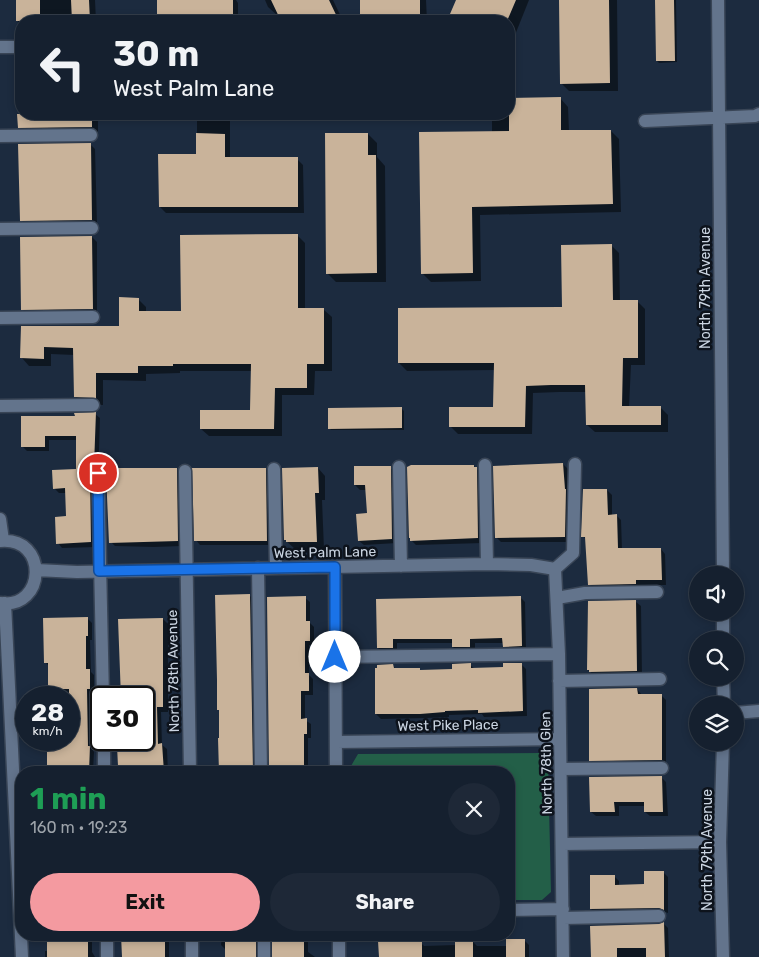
<!DOCTYPE html>
<meta charset="utf-8">
<style>
body{margin:0;font-family:Rubik,sans-serif;background:#1e2837;color:#f1f3f6;height:100vh;display:flex;flex-direction:column;font-size:19px;white-space:nowrap}
*{box-sizing:border-box;margin:0}
p{font-size:16px;color:#9da3aa}
.icon{flex:none;width:28px;height:28px;fill:none;stroke:currentColor;stroke-width:2;stroke-linecap:round;stroke-linejoin:round}
.map{position:relative;flex:1;overflow:hidden}
.side{position:absolute;left:15px;top:766px;width:500px;height:175px;display:flex;flex-direction:column;background:#15202f;border-radius:20px;box-shadow:0 2px 8px #0003,0 0 0 1px #343e4b}
.side>*{flex:none}
.top-card{position:absolute;left:15px;top:15px;width:500px;height:105px;border-radius:20px;box-shadow:0 2px 8px #0003,0 0 0 1px #343e4b;background:#15202f;color:#f1f3f6;overflow:hidden}
.controls{position:absolute;left:689px;top:566px;display:grid;gap:10px}
.controls a{display:grid;place-items:center;width:55px;height:55px;border-radius:50%;background:#15202f;box-shadow:0 2px 8px #0003,0 0 0 1px #343e4b;font-size:25px}
.speed{position:absolute;left:15px;top:686px;display:flex;gap:10px;font-size:25px;font-weight:700;text-align:center}
.speed>*{display:grid;place-content:center;width:65px;height:65px;border-radius:50%;background:#15202f;box-shadow:0 2px 8px #0003,0 0 0 1px #343e4b;line-height:1}
.speed small{font-size:12px;font-weight:400}
.speed .limit{border:2px solid #111;border-radius:8px;background:#fff;color:#111}
.pin{position:absolute;display:grid;place-items:center;width:42px;height:42px;color:#fff;margin:-21px;border:2px solid #fff;border-radius:50%;box-shadow:0 1px 5px #0007}
.me{position:absolute;width:55px;margin:-28px;rotate:0deg;stroke-linejoin:round;filter:drop-shadow(0 0 4px #0008)}
.turn{display:flex;align-items:center;gap:18px;height:105px;padding:0 15px;font-size:22px}
.turn .icon{width:65px;height:65px;stroke-width:2.5}
.turn b{display:block;font-size:35px;line-height:42px}
.round{display:grid;place-items:center;flex:none;width:52px;height:52px;border-radius:26px;background:#1e2837}
.headline{display:flex;align-items:center;justify-content:space-between;height:85px;padding:0 15px}
h1{font-size:30px;font-weight:700;line-height:38px;color:#1e9e55}
.cta{display:flex;gap:10px;margin-top:auto;padding:10px 15px}
.cta a{flex:1;height:58px;border-radius:30px;background:#f49aa0;color:#111;font-size:20px;font-weight:700;line-height:58px;text-align:center}
.cta a+a{background:#1e2837;color:#f1f3f6}
.map>svg:first-child{display:block}
.green{fill:#235f48}
.shadow{fill:#0007}
.building{fill:#c9b39a}
.lines{fill:none;stroke-linecap:round;stroke-linejoin:round}
.minor-casing{stroke:#394556;stroke-width:15}
.minor{stroke:#63748c;stroke-width:12}
.route-casing{stroke:#114b97;stroke-width:12}
.route{stroke:#1a73e8;stroke-width:9}
.labels{text-anchor:middle;stroke-width:5;stroke-linejoin:round;paint-order:stroke}
.street-label{font-size:14px;fill:#cbd5e2;stroke:#0d131c}
</style>
<div class="map">
<svg width="759" height="957" viewBox="0 0 759 957">
<rect width="100%" height="100%" fill="#1c2b3f"/>
<path class="green" d="M541,753L548,761L551,892L542,900H509V772H351V766L358,754Z"/>
<path class="shadow" d="M18,0H95L96,21H21V41L18,38Z
M158,0H236L238,3V21H158Z
M265,0H333L343,21H282L279,16H278L268,7Z
M361,0H426L427,21H368L362,15Z
M457,0H529L509,50V21H448Z
M560,0H617L618,91H569L561,83Z
M656,0H676L677,62L659,63L657,61Z
M19,56H21V114H98V133H25L19,127Z
M560,98L568,107L569,131H611L619,139L621,212L480,215L481,281L431,282L423,274L492,132V114H509V99Z
M177,114H239V119H230V159H297L303,165L304,213H166L160,207L197,155V119H182Z
M368,134L377,143V157L385,166L386,282H336L327,273Z
M90,144L95,149L97,224L26,225L21,220Z
M297,235L305,243V310H324L332,317V371H315L314,395H282V436H209L201,429L251,412L252,371H180V373L146,374V381L103,380V405L83,404L75,397L74,355L51,354V366H29L22,358V327H120L138,299L146,307V312H182Z
M92,237L97,242V313L27,314L22,309Z
M611,245L619,253L620,301H637L645,309V365H631L629,407H660L668,415V432H595L587,425V392H559L533,393L532,434H458L450,426L495,408V370L407,371L399,363L564,308Z
M402,409L404,411V430H331L329,428Z
M95,414L100,418L96,547L62,548L58,543L67,518L66,493H59L54,488L77,470V440H49V451H27L22,446L76,417Z
M563,464L568,469L569,542H501L496,537Z
M474,466L481,473L483,543L416,545L411,540Z
M318,468L325,476V500H322L324,549H295L285,540Z
M390,468L395,472L397,543L364,545L359,541L368,514L367,490H360L355,485Z
M266,469L270,474L272,545H200L196,540Z
M177,470L182,474V546L154,547L115,546L110,541Z
M607,490L612,495V516H617L621,520L622,549H661L665,554L666,585H641V588L594,589L589,584L587,540L583,536Z
M250,596L254,600L257,772H220L219,740L221,739L220,711L218,709Z
M268,598H305L310,602V623L314,627V645H309V675L313,679V695H305V720L311,724V738H308V765L315,770V772H270Z
M521,598L525,602L526,651H509L504,646V643H475V651L458,652L453,647V643H397V652L383,653L378,648L377,600Z
M636,602L641,606L642,676H595L588,670Z
M87,618L92,623V640H90L91,672L94,675V693H91L92,749L94,752L93,772H48L47,740H69V698H49L50,667L46,663Z
M163,619L168,624V712H161L162,745L167,749L168,772H121L119,747H124V740H144V698Z
M521,664L526,669L527,716L484,717L482,714L449,715V717L426,718L381,719L376,714L393,666L397,670L419,669L421,671L453,670L470,665L475,669L504,668Z
M637,689L642,695H661L666,700V764L595,765L590,760Z
M661,777L666,782L668,816H650L645,812V806H619V816H596L591,812Z
M663,872L668,877V913L665,912L596,914L591,909L614,876L619,881V886L646,885Z
M664,924L668,928L669,957H592Z
M48,935H92V952L95,957H45V951H48Z
M122,935H169V957H123Z
M222,935H263L260,957H226V950L221,945Z
M272,935H308V952L315,957H272Z
M524,940L529,945V957H380L421,943L424,946L456,945L473,942L477,946H507Z"/>
<path class="building" d="M16,0H40V21H16Z
M71,0H89L90,21H72Z
M157,0H233V21H182V16L157,15Z
M271,0H329L339,21H281Z
M360,0H420V14L360,15Z
M456,0H516L507,21H447Z
M559,0H609L610,83L560,84Z
M655,0H674L675,61H656Z
M561,97V130H611L613,204L472,207L473,273L421,274L419,132L509,131V98Z
M17,114H92V127L18,128Z
M196,133L225,134V157H298V207H159L158,154H196Z
M325,133H368V155H376L377,273L326,274Z
M91,143L92,220L20,221L18,144Z
M298,234V308H324V364H307V388H275L274,429H200V410H250L251,364H173V366H138V373H96V398L74,397L73,348L44,347V359L20,358L21,326H119V297L139,298V311H181L180,235Z
M92,236L93,309L21,310L20,237Z
M612,244L613,300H638V358H623L622,406H661V425H586L585,385H551L526,386L525,427H449V407H493L494,363H398V308L562,307L561,245Z
M402,407V428L328,429V408Z
M96,412L94,466L90,473L91,542L56,544L55,517L66,516L65,488L53,489L52,470L76,469V436H45V447H21V416H75L74,413Z
M563,463L565,489H566L565,537L495,538L493,466Z
M411,465H474V467H477L478,538L410,541V538H409L407,467Z
M354,466H391L392,539L358,541L356,514L367,513L365,485H354Z
M318,467L319,493H315L317,542H286V540H284L282,468Z
M105,468H177L178,541L109,543L106,473Z
M192,468H266L267,541H194Z
M583,489H607L608,515L617,514L618,548H661L662,580H636V584L588,585L585,537H581Z
M250,594L253,772H219L218,738H219V710H217V680L215,595Z
M306,596V621H310V641H305V673H309V691H301V719L307,718V734H304V772H269L267,597Z
M521,596L522,646L503,647L502,638L470,639V647H452V639H393V648H377L376,599Z
M636,600L637,671L589,672V670H587L588,601Z
M88,617V636H86V669H90V689H87L88,746H90L89,772H47V740H69V689H48V663H44L43,618Z
M163,618V707H157L158,744L162,743L164,772H120L121,766H118L117,746L144,744V698H121L118,619Z
M471,663V668L503,667V663H522L523,711L478,713V710L445,711V712L420,714H375V668H377V665L393,664L394,668H420V670L452,669V664Z
M637,688L638,694H662V760L589,761V689Z
M662,776L663,812H644V802H614L615,812H590L589,777Z
M644,871H664V910L659,908L590,909V875H615V885L644,884Z
M664,922L665,957H646V948H617V957H591L590,926L659,924Z
M47,935H88V957H47Z
M121,935H165V957H122Z
M225,935H256V957H225Z
M272,935H304V957H272Z
M506,939H525V957H506Z
M396,940V942L422,941V957H379L378,941Z
M455,941H473V957H455Z"/>
<g class="lines">
<defs>
<path id="minor" d="M718,0L723,575
M0,47H21
M645,121L755,116L759,114
M0,136L91,135
M0,229L92,228
M0,318L93,317
M0,406L93,405
M485,465L487,564
M399,467L401,566
M274,469L276,568
M185,471L190,772
M98,473L103,698
M0,519L3,540
M0,541C49,536 46,610 0,603
M335,567L336,772
M258,568L261,772
M555,569L559,654L563,957
M555,569L573,553L575,464
M36,570L77,572L487,564L531,565L555,569
M557,598L585,593L657,592
M5,603L22,957
M723,612V640
M335,657L559,654
M723,678L724,705
M559,681L660,679
M735,713L759,711
M104,740V772
M336,742L560,739
M723,742L720,842L723,957
M561,769L662,768
M562,844L720,842
M509,910L563,909
M563,918L659,916
M107,935V957
M192,935V957
M264,935V957
M339,935V957"/>
</defs>
<use href="#minor" class="minor-casing"/>
<use href="#minor" class="minor"/>
</g>
<g class="lines">
<defs>
<path id="route" d="M98,473L99,571L335,567V657"/>
</defs>
<use href="#route" class="route-casing"/>
<use href="#route" class="route"/>
</g>
<g class="labels">
<g class="street-label">
<text transform="translate(705 288) rotate(-90)" y="5">North 79th Avenue</text>
<text transform="translate(325 552) rotate(-1)" y="5">West Palm Lane</text>
<text transform="translate(173 671) rotate(-91)" y="5">North 78th Avenue</text>
<text transform="translate(448 725) rotate(-1)" y="5">West Pike Place</text>
<text transform="translate(546 763) rotate(-91)" y="5">North 78th Glen</text>
<text transform="translate(707 850) rotate(-90)" y="5">North 79th Avenue</text>
</g>
</g>
</svg>
<div class="controls">
<a><svg class="icon" aria-label="sound" viewBox="0 0 24 24"><path d="M4 9h4l5-4v14l-5-4H4zM17 9q2 3 0 6"/></svg></a>
<a><svg class="icon" aria-label="search" viewBox="0 0 24 24"><circle cx="10" cy="10" r="6"/><path d="M15 15l6 6"/></svg></a>
<a><svg class="icon" aria-label="layers" viewBox="0 0 24 24"><path d="M12 4l9 5-9 5-9-5zM3 14l9 5 9-5"/></svg></a>
</div>
<div class="speed"><div>28<small>km/h</small></div><div class="limit">30</div></div>
<div class="pin" style="left:98px;top:473px;background:#d93025"><svg class="icon" aria-label="arrive" viewBox="0 0 24 24"><path d="M6 21V4h12l-3 4 3 4H6"/></svg></div>
<svg class="me" style="left:335px;top:657px" viewBox="-20 -20 40 40"><circle r="19" fill="#fff"/><path d="M0-13L10 11 0 6-10 11z" fill="#1a73e8"/></svg>
<div class="top-card">
<div class="turn"><svg class="icon" aria-label="left" viewBox="0 0 24 24"><path d="M17 20v-9H6M10 6l-5 5 5 5"/></svg><div><b>30 m</b>West Palm Lane</div></div>
</div>
<section class="side">
<div class="headline"><div><h1>1 min</h1><p>160 m · 19:23</p></div><a class="round"><svg class="icon" aria-label="close" viewBox="0 0 24 24"><path d="M6 6l12 12M18 6L6 18"/></svg></a></div>
<div class="cta"><a>Exit</a><a>Share</a></div>
</section>
</div>
